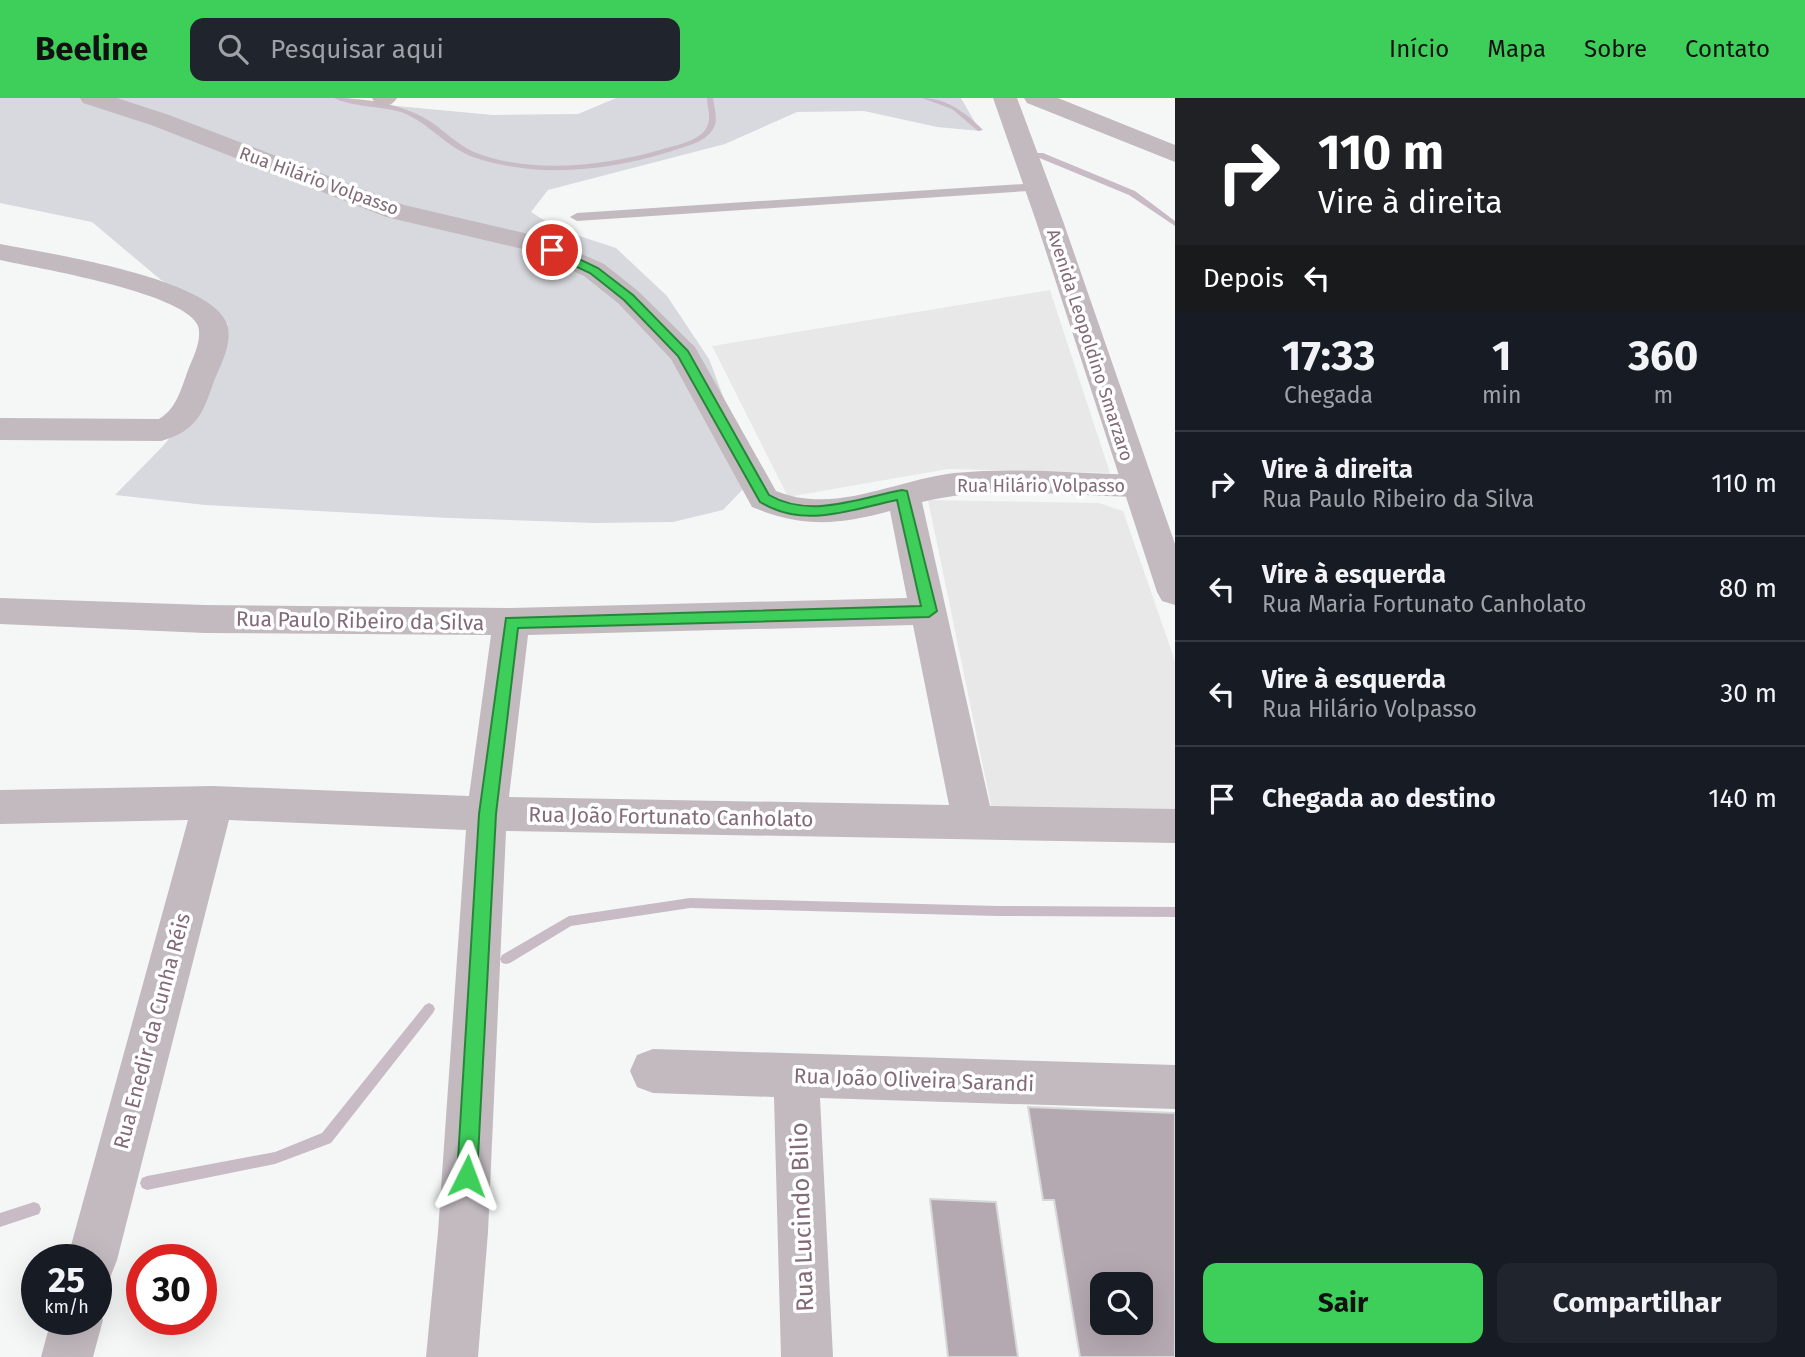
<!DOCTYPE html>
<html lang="pt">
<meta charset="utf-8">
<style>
body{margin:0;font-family:"Fira Sans",sans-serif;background:#20242c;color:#f1f3f6;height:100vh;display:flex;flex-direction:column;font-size:26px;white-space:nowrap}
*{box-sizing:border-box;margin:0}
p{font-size:23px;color:#9ea1a6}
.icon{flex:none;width:38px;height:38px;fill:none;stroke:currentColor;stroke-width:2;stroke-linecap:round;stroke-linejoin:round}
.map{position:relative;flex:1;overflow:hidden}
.side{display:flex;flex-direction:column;background:#171b24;width:630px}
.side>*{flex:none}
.banner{background:#202124;color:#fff;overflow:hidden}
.fabs{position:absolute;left:1090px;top:1174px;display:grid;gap:14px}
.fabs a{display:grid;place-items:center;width:63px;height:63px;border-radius:14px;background:#171b24;box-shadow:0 7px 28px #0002;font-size:35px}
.speed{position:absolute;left:21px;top:1146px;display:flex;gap:14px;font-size:35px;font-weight:700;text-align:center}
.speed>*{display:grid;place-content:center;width:91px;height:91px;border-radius:50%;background:#171b24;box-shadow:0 7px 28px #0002;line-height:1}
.speed small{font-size:18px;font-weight:400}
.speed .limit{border:10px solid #d22;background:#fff;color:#111}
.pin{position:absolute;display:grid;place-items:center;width:60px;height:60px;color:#fff;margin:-30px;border:4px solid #fff;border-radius:50%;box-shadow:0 2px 7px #0007}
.me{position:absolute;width:77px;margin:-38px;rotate:3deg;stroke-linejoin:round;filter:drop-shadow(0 0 5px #0008)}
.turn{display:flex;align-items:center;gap:24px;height:147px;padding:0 28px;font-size:32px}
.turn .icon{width:91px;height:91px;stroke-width:2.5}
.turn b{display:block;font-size:49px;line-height:60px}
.then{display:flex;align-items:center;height:66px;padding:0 28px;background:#0003;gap:14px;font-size:26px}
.eta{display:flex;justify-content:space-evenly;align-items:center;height:119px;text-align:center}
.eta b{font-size:42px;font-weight:700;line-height:49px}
.primary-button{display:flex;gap:14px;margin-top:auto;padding:14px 28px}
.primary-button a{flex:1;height:80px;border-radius:14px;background:#3ece5a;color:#111;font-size:28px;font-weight:700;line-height:80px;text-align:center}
.primary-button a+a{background:#20242c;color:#f1f3f6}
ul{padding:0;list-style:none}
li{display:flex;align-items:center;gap:21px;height:105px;padding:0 28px;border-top:2px solid #363941}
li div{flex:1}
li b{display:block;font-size:26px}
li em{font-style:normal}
header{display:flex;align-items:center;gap:42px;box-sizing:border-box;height:98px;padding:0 35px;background:#3ece5a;color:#111}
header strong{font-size:33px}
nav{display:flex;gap:38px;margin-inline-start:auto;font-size:24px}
.search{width:490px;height:63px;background:#20242c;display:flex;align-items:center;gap:18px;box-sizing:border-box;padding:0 24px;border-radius:14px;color:#9ea1a6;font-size:26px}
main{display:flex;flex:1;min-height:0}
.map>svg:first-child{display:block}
.built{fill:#e8e8e9}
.green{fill:#d7d9de}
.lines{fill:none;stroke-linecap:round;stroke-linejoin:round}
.stream{fill:#c8bbc5;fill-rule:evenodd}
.building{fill:#b4a9b0;stroke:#d7d9d9;stroke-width:2;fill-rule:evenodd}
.service{fill:#c2babf;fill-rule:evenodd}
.minor{fill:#c2babf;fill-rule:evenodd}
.tertiary{fill:#c2babf;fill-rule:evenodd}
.route{fill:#3ece5a;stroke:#28863a;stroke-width:2}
.labels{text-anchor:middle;stroke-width:7;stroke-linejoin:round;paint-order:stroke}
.far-street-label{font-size:18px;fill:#826a78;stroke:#fff}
.street-label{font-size:21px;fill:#826a78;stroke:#fff}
.near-street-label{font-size:24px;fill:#826a78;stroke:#fff}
</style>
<header>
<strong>Beeline</strong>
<div class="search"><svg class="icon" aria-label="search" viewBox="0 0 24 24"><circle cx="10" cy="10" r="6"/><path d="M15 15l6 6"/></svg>Pesquisar aqui</div>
<nav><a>Início</a><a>Mapa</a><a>Sobre</a><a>Contato</a></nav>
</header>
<main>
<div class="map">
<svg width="1175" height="1259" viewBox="0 0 1175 1259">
<rect width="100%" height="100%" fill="#f5f7f7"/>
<path class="built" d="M1050,192L1110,375L948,371L788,399L712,248Z
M928,402L1099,405L1123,413L1175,563V716L992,712Z"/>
<path class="green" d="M0,0H347L386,7L493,17L578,16L616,0H961L980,33L937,29L864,13L797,14L725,46L548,92L531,114L558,131L616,150L667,198L709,261L737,335L748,386L723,412L673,424L595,425L449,420L205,407L115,397L163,348L200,303L228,226L161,182L92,124L0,105Z"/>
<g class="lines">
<path class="stream" d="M334,0C365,0 404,6 431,24C446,34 458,47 474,54C530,77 607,68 663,51C677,47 704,42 708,26C711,18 707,8 707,0H713C714,10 719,22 713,31C705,45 685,48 672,53C607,73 538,81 473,59C446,49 428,24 401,14C380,8 352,9 334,0Z
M922,0C947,0 966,15 983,32L978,33L952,11Z
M1037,55H1043L1135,93L1175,123V128L1129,97L1037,59Z
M690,800L998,808L1175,809V819L998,818L690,810L571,828L510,865L506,866L502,865L500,861L502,857L569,818Z
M429,905L433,907L435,911L433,915L331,1045L275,1066L147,1092L142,1090L140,1085L142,1080L147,1078L275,1054L322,1035L425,907Z
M34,1104L39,1106L41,1111L39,1116L0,1129V1115Z"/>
</g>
<path class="building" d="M1028,1009L1175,1015V1259H1080L1054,1102H1043ZM1102,1186H1141V1225H1102Z
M930,1101L996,1104L1018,1259H948Z"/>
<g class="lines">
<path class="service" d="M1039,85L1046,89L1044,92L577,123L570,119L577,115Z"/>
<path class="minor" d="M80,0H117L169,17L404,107L546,140L604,166L638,193L695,249L776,393C835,417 895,382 954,375C1014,369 1076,375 1136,377L1148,380L1153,388L1148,396L1136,399C1066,398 990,387 922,404L990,708L1175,711V745L506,733L488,1134L478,1259H426L438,1134L466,732L229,722L117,1162L110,1180L96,1185V1162H67L188,722L0,726V692L213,688L469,698L491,537L205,535L0,526V500L205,507L511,510L907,500L890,413C838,427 803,430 752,409L671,261L618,205L584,178L527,152L386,119L151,27L83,5ZM913,527L949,707L509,699L528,537Z
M372,0H397C391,9 385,9 375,6Z
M0,146C46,155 212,180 227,226C233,245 221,266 214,283C203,315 197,333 161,343L0,342V320L159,321C178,310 182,287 190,267C195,256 203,237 197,226C180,194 37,170 0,162Z
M653,951L1175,967V1011L820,1000L833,1259H781L774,999L653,995L637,989L630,973L637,957Z
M96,1206L103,1222L93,1259H41L51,1222H96Z"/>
<path class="tertiary" d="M993,0H1017L1063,123L1175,446V507L1162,503L1157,494L1036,123Z
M1024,0H1058L1175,47V64L1027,5Z"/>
</g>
<path class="route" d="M547,150H556L598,170L633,197L688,253L769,397C810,421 860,400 902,392L907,393L937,513L929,519L518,530L496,716L477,1078L474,1085L467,1088L459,1085L457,1078L479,716L506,520L921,508L897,402C849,412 804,431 760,404L678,258L624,202L590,175L547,155Z"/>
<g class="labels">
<g class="far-street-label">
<text transform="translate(319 83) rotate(20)" y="6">Rua Hilário Volpasso</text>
<text transform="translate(1090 247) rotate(72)" y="6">Avenida Leopoldino Smarzaro</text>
<text x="1041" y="394">Rua Hilário Volpasso</text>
</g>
<g class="street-label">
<text transform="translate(360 523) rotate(1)" y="7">Rua Paulo Ribeiro da Silva</text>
<text transform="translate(671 719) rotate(1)" y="7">Rua João Fortunato Canholato</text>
<text transform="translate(152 933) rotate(-75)" y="7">Rua Enedir da Cunha Réis</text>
<text transform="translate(914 982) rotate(2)" y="7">Rua João Oliveira Sarandi</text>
</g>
<g class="near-street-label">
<text transform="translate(802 1119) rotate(-92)" y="8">Rua Lucindo Bilio</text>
</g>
</g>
</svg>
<div class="fabs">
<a><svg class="icon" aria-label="search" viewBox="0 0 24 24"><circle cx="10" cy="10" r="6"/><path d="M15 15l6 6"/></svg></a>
</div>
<div class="speed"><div>25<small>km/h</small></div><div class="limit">30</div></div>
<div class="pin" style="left:552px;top:152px;background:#d93025"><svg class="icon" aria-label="arrive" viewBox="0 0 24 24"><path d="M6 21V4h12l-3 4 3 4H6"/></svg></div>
<svg class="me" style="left:467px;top:1078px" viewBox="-20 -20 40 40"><path d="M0-17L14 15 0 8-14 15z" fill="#3ece5a" stroke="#fff" stroke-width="4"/></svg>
</div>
<section class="side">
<div class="banner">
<div class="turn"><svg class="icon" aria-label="right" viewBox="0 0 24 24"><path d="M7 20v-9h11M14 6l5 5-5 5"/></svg><div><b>110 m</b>Vire à direita</div></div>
<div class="then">Depois<svg class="icon" aria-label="left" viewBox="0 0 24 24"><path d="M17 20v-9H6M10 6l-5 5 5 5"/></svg></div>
</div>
<div class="eta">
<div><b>17:33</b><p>Chegada</p></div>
<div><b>1</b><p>min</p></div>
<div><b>360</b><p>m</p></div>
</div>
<ul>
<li><svg class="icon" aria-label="right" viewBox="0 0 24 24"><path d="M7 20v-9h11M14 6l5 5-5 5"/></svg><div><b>Vire à direita</b><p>Rua Paulo Ribeiro da Silva</p></div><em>110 m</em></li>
<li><svg class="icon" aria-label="left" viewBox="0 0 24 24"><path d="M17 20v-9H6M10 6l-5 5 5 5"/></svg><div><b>Vire à esquerda</b><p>Rua Maria Fortunato Canholato</p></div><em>80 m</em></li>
<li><svg class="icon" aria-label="left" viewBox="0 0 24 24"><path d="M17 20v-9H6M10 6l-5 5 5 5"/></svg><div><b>Vire à esquerda</b><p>Rua Hilário Volpasso</p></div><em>30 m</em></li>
<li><svg class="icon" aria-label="arrive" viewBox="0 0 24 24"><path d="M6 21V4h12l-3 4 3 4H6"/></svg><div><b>Chegada ao destino</b></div><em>140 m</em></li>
</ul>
<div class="primary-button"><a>Sair</a><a>Compartilhar</a></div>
</section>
</main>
